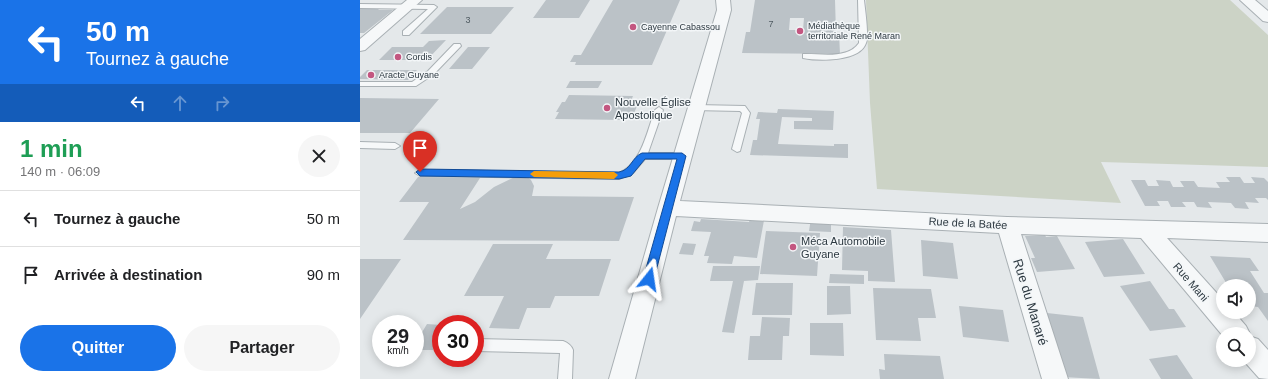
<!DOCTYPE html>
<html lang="fr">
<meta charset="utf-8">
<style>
body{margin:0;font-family:Arial,sans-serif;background:#f6f6f6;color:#202124;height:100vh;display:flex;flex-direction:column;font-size:15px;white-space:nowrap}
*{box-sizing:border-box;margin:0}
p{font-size:13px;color:#757577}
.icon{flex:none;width:22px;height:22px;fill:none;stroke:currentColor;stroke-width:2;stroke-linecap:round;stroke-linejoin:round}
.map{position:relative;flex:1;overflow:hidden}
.details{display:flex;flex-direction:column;background:#fff;width:360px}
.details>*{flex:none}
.top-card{background:#1a73e8;color:#fff;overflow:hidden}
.fabs{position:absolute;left:856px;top:279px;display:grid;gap:8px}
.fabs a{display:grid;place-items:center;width:40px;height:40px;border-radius:50%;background:#fff;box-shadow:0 2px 10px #0003;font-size:20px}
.speed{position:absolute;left:12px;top:315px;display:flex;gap:8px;font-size:20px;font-weight:700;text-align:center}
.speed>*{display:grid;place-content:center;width:52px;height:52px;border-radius:50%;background:#fff;box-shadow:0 2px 10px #0003;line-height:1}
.speed small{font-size:10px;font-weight:400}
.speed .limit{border:6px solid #d22;background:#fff;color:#111}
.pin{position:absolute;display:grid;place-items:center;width:34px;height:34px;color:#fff;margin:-41px -17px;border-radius:50% 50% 50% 0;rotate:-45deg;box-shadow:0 0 4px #0007}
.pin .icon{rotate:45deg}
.me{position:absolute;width:44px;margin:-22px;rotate:15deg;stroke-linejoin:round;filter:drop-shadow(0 0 3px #0008)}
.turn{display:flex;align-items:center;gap:14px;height:84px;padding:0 20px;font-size:18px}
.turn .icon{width:52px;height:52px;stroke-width:2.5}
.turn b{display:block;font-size:28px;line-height:34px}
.lanes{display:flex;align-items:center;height:38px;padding:0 20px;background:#0003;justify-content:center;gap:20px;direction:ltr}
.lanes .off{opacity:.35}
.round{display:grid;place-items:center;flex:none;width:42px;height:42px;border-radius:21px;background:#f6f6f6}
.head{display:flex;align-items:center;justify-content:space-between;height:68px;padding:0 20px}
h1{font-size:24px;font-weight:800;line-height:30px;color:#1e9e55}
.button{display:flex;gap:8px;margin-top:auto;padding:8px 20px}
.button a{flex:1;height:46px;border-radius:24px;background:#1a73e8;color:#fff;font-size:16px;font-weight:800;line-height:46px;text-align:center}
.button a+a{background:#f6f6f6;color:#202124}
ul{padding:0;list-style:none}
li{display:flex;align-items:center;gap:12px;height:56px;padding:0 20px;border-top:1px solid #e0e0e0}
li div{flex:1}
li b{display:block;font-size:15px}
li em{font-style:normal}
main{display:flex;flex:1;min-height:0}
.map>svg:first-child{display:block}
.green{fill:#ccd3c6}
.building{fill:#bbc2c7;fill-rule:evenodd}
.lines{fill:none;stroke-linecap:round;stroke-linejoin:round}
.service-casing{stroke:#a9b0b4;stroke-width:2}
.minor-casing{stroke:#a9b0b4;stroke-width:2}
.service{fill:#f6f8f9;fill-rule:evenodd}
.minor{fill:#f6f8f9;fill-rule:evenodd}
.route{fill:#1a73e8;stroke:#114b97}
.slow{fill:#f59e0b}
.poi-dot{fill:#c35680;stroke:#f3f6f8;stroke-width:1.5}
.labels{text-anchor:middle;stroke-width:3;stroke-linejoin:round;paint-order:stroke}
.number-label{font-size:9px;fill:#505b62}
.far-poi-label{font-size:9px;fill:#2d3941;stroke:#f3f6f8;text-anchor:start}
.poi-label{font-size:11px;fill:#2d3941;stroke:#f3f6f8;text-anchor:start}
.street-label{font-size:11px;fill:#2d3941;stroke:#f3f6f8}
.near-street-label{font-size:13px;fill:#2d3941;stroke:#f3f6f8}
</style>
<main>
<section class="details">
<div class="top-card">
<div class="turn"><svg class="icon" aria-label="left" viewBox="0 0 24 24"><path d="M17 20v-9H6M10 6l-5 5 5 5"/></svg><div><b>50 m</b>Tournez à gauche</div></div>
<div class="lanes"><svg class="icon" aria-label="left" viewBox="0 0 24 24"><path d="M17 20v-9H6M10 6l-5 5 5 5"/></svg><svg class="icon off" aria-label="ahead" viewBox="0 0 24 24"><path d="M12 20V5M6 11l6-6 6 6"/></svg><svg class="icon off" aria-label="right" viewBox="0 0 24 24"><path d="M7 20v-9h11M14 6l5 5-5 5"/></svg></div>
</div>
<div class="head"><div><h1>1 min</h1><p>140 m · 06:09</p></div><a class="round"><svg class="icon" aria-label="close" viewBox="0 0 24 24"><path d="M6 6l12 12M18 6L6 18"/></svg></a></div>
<ul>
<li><svg class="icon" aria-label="left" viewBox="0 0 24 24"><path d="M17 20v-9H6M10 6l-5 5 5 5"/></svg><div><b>Tournez à gauche</b></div><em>50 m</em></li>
<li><svg class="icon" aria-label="arrive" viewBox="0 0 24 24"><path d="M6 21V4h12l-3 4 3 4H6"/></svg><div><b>Arrivée à destination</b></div><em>90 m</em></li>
</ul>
<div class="button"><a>Quitter</a><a>Partager</a></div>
</section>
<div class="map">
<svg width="908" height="379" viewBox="0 0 908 379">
<rect width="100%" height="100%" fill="#e4e8ea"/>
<path class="green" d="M506,0H870L908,35V167L741,162L761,203L517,189L510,103Z"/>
<path class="building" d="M186,0H230L219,18H173Z
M253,0H320L292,65H215L216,62H210L214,55H221Z
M395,0H475L476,33H479L480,54L382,53L386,32H390ZM430,18H444L443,30H429Z
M87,7H154L131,34H60Z
M0,8H20L18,10H33L4,33H0Z
M86,40L67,60H19L32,47H63L69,41Z
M108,47H130L112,69H89Z
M7,70H57L48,80L0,79V77Z
M210,81H242L238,88H206Z
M209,95L273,96L270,103L279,102L274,113H266L263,120L195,119L199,112H196L202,102H205Z
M0,98L79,99L50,133H0Z
M418,109L474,111L473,130L434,129V121H452V118L422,117L418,144L474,146V144H488V158L390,155L393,140H397L400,119H396L398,112L417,113Z
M157,176H166L171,180L174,186L172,196L274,197L259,241L43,240L69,202H39L58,177L120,178L100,209L115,202L134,187Z
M866,177H880L884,183H895L891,177L904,178L908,182V200L906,198H895L899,203L885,202L889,209L875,208L871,203L848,202L852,208L837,207L834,202H822L826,207H811L808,201H797L800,206H785L771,180H785L788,186H799L796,180L810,181L813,187H824L820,181H834L838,187L860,188L856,182H870Z
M391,214L405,215L397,258L374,256L372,264L347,263L349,256H344L351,232L331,231L334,221L340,222L341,219L389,222Z
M451,218L471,219V232L449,231Z
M483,227L531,230L535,282L508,281V271L482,270Z
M406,231L460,233L457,276L400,274Z
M685,235L686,237L697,236L715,269L677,272L671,258H675L665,236Z
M763,239L785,274L744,277L725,242Z
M561,240L593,243L598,279L563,276Z
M323,243L336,244L333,255L319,254Z
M133,244H193L186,259H251L239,296H195L190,308H167L159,329L129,328L144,296H104Z
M850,256L890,258L899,271H890L904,293H908V321L898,307L889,306V286H868Z
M0,259H41L0,319Z
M353,266H400L398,280L384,281L374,333L362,332L373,281H350Z
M470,274L504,275V284L469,283Z
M790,281L809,309H814L826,327L790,331L760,286Z
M396,283H433L432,315H392Z
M467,286H490L491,314L467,315Z
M513,288L571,289L576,318H558L561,341L516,340Z
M599,306L643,310L649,342L603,337Z
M687,313L723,317L740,379L702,377Z
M402,317L430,318L429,336H423L422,360H388L390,336H400Z
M450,323H483L484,356L450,355Z
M67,324L81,325V335L73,350H55V344Z
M524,354L580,356L584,379H520L519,369L525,370Z
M817,355L833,379H801L789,359Z"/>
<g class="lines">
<defs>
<path id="service" d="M498,0H504C505,9 509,37 506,43C500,62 458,61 443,58V54H446C463,54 488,59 499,43Z
M0,4L74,5L77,7L49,35H43V31L68,9L0,8Z
M94,44H100L101,46L74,74L56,86H0V82H52L68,71Z
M336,105L385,106L390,113L380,151L377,152L372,149L382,113L380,111L333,110L332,108L333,106Z
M299,107L303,110L288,153H322L327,156L322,159H285L273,173L259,179L60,176L55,173L60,170L259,173C282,163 287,131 295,110Z
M0,142L35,143L40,146L35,149L0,148Z
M115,339L203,341C208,343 211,345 213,350L212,379H198L200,353L115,351Z"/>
<path id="minor" d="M47,0H62L5,50L0,51V39Z
M356,0H370L371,10L320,201L647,217L908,224V242L807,238L863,300V312H874L886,326L890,334L889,335V334H863V336L781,238L661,234L708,379H682L639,233L316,216L275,379H249L298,208L357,10Z
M880,0H895L908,11V22L903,21Z
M889,336L898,339L908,350V379L899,378L883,360H889Z"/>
</defs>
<use href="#service" class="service-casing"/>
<use href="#minor" class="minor-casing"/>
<use href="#service" class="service"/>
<use href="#minor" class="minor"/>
</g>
<path class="route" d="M282,153H322L326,156L294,279L292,282L289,284L285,282L283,279L317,159H285L271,176L259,179L60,176L56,172L60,169L259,172C271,170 272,157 282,153Z"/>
<path class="slow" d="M174,171L254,172L258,175L254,179L174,177L170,174Z"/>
<g class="poi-dot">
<circle cx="273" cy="27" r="4"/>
<circle cx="440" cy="31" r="4"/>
<circle cx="38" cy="57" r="4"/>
<circle cx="11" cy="75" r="4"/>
<circle cx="247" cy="108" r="4"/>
<circle cx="433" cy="247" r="4"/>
</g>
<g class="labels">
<g class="number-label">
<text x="108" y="23">3</text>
<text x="411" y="27">7</text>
</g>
<g class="far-poi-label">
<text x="448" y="29">Médiathèque<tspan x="448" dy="10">territoriale René Maran</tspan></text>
<text x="281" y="30">Cayenne Cabassou</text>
<text x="46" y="60">Cordis</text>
<text x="19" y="78">Aracte Guyane</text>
</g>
<g class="poi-label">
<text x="255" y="106">Nouvelle Église<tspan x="255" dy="13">Apostolique</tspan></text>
<text x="441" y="245">Méca Automobile<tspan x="441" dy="13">Guyane</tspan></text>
</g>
<g class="street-label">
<text transform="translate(608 223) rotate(3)" y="4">Rue de la Batée</text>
<text transform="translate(831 282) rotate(49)" y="4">Rue Mani</text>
</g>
<g class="near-street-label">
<text transform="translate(671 302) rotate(73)" y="5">Rue du Manaré</text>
</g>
</g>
</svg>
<div class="fabs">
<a><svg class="icon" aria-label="sound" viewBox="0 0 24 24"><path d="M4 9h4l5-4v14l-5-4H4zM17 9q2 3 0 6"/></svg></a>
<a><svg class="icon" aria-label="search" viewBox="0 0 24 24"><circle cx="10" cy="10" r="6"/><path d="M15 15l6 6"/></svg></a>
</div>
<div class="speed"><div>29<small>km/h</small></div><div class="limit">30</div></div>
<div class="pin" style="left:60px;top:172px;background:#d93025"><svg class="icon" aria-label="arrive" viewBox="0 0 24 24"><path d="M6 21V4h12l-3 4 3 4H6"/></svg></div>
<svg class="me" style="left:289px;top:279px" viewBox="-20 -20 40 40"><path d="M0-17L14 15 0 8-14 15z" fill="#1a73e8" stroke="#fff" stroke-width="4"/></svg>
</div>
</main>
